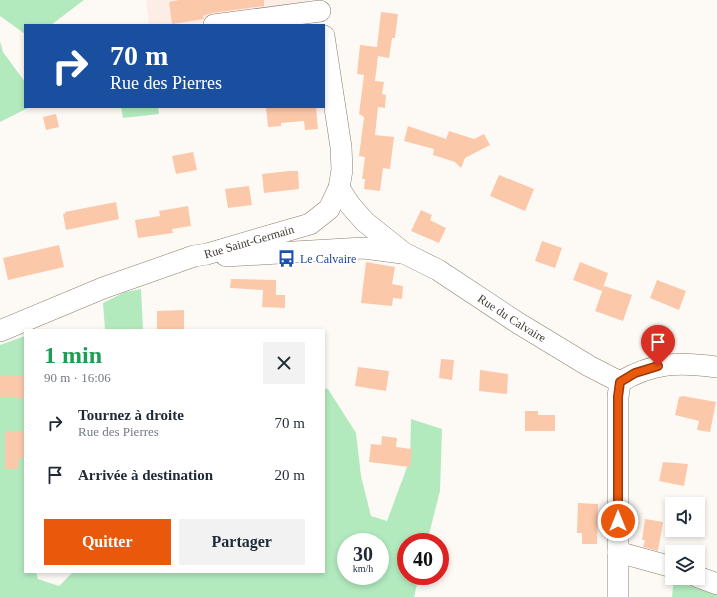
<!DOCTYPE html>
<html lang="fr">
<meta charset="utf-8">
<style>
body{margin:0;font-family:Georgia,serif;background:#f2f2f3;color:#1f2937;height:100vh;display:flex;flex-direction:column;font-size:15px;white-space:nowrap}
*{box-sizing:border-box;margin:0}
p{font-size:13px;color:#747a83}
.icon{flex:none;width:22px;height:22px;fill:none;stroke:currentColor;stroke-width:2;stroke-linecap:round;stroke-linejoin:round}
.map{position:relative;flex:1;overflow:hidden}
.side{position:absolute;left:24px;top:329px;width:301px;height:244px;display:flex;flex-direction:column;background:#fff;border-radius:0px;box-shadow:0 2px 6px #0003}
.side>*{flex:none}
.hud{position:absolute;left:24px;top:24px;width:301px;height:84px;border-radius:0px;box-shadow:0 2px 6px #0003;background:#1a4fa0;color:#fff;overflow:hidden}
.buttons{position:absolute;left:665px;top:497px;display:grid;gap:8px}
.buttons a{display:grid;place-items:center;width:40px;height:40px;border-radius:0px;background:#fff;box-shadow:0 2px 6px #0003;font-size:20px}
.speed{position:absolute;left:337px;top:533px;display:flex;gap:8px;font-size:20px;font-weight:700;text-align:center}
.speed>*{display:grid;place-content:center;width:52px;height:52px;border-radius:50%;background:#fff;box-shadow:0 2px 6px #0003;line-height:1}
.speed small{font-size:10px;font-weight:400}
.speed .limit{border:6px solid #d22;background:#fff;color:#111}
.pin{position:absolute;display:grid;place-items:center;width:34px;height:34px;color:#fff;margin:-41px -17px;border-radius:50% 50% 50% 0;rotate:-45deg;box-shadow:0 0 4px #0007}
.pin .icon{rotate:45deg}
.me{position:absolute;width:44px;margin:-22px;rotate:0deg;stroke-linejoin:round;filter:drop-shadow(0 0 3px #0008)}
.turn{display:flex;align-items:center;gap:14px;height:84px;padding:0 20px;font-size:18px}
.turn .icon{width:52px;height:52px;stroke-width:2.5}
.turn b{display:block;font-size:28px;line-height:34px}
.round{display:grid;place-items:center;flex:none;width:42px;height:42px;border-radius:0px;background:#f2f2f3}
.overview{display:flex;align-items:center;justify-content:space-between;height:68px;padding:0 20px}
h1{font-size:24px;font-weight:700;line-height:30px;color:#1e9e55}
.button{display:flex;gap:8px;margin-top:auto;padding:8px 20px}
.button a{flex:1;height:46px;border-radius:0px;background:#ea580c;color:#fff;font-size:16px;font-weight:700;line-height:46px;text-align:center}
.button a+a{background:#f2f2f3;color:#1f2937}
ul{padding:0;list-style:none}
li{display:flex;align-items:center;gap:12px;height:52px;padding:0 20px}
li div{flex:1}
li b{display:block;font-size:15px}
li em{font-style:normal}
.map>svg:first-child{display:block}
.education{fill:#fcede7}
.green{fill:#b2eabe;fill-rule:evenodd}
.building{fill:#fcc8aa}
.lines{fill:none;stroke-linecap:round;stroke-linejoin:round}
.minor-casing{stroke:#8c7e6c;stroke-width:22}
.minor{stroke:#fff;stroke-width:21}
.route-casing{stroke:#983908;stroke-width:10}
.route{stroke:#ea580c;stroke-width:7}
.labels{text-anchor:middle;stroke-width:3;stroke-linejoin:round;paint-order:stroke}
.street-label{font-size:12px;fill:#3f3931;stroke:#fff}
.transit-label{font-size:12px;fill:#164399;stroke:#fff;text-anchor:start}
</style>
<div class="map">
<svg width="717" height="597" viewBox="0 0 717 597">
<rect width="100%" height="100%" fill="#fdfaf6"/>
<path class="education" d="M146,0H307L309,9L200,23L149,25Z"/>
<path class="green" d="M0,0H84L51,25H25V34L0,16Z
M0,41L3,52L25,82V107H30L0,122Z
M121,107H158L159,114L123,118Z
M141,289L143,330H105L103,303L125,292Z
M25,336V572H36L38,579L59,586L73,572H324V388L328,389L356,433L361,476L371,516L387,521L410,459L411,419L442,429L440,491L427,542H406V576H419L414,597H0V345ZM346,542H380V576H346Z
M674,578H685L717,588V597H672Z"/>
<path class="building" d="M179,0H264V6L212,13L203,16L204,19L172,24L169,2Z
M381,12L398,14L395,38H392L389,58L378,56L375,81L384,82L382,94L386,95L385,108L378,107L375,135L394,137L390,169L383,168L380,191L364,189L365,179H362L365,157L359,156L364,117L359,114L364,75L357,74L360,45L377,47Z
M266,107H316L318,129L305,130L304,121L281,123V126L268,127Z
M56,114L59,127L46,130L43,117Z
M408,126L446,139L449,131L474,139L484,134L490,145L465,158L461,168L455,162L433,155L434,149L404,141Z
M193,152L197,170L176,174L172,156Z
M289,171H298L299,189L264,193L262,174Z
M499,175L534,189L525,211L490,196Z
M249,186L252,205L228,208L225,189Z
M116,202L119,219L66,230L63,214H65V212Z
M188,206L191,226L172,229L173,233L138,238L135,220L160,216L159,211Z
M421,210L432,215L430,220L446,228L439,243L411,231Z
M542,241L562,248L555,268L535,261Z
M59,245L64,267L8,280L3,258Z
M366,262L395,267L392,284L403,286L402,299L393,298L392,306L361,303Z
M580,262L608,273L602,291L573,280Z
M231,279L276,280V295H285V308L262,307L263,290L230,288Z
M657,280L686,291L679,310L650,298Z
M604,286L632,295L623,321L595,311Z
M184,310V330H157V311Z
M441,359L454,360L452,380L439,378Z
M358,367L389,371L386,391L355,386Z
M480,370L508,374L507,394L479,391Z
M0,376H25V398H0Z
M683,396L716,402L710,432L697,430L699,421L675,415L679,397Z
M525,411H538V415H555V431H525Z
M5,431H25V458H19L18,469H5Z
M382,436L397,438L396,447L412,449L410,467L369,462L371,444L381,445Z
M663,462L688,464L684,486L659,481Z
M578,503L598,504L597,544H582V533H577Z
M645,519L663,522L658,551L643,547L645,540H642Z"/>
<g class="lines">
<defs>
<g id="minor">
<path d="M214,25L320,11"/>
<path id="s1" d="M339,188L350,205L365,222L404,253L438,270L518,323L589,366L620,382"/>
<path d="M226,256L364,248L402,253"/>
<path id="s2" d="M0,331L103,288L194,256L207,254L310,224L329,209L339,188L342,170L341,147L324,36"/>
<path d="M620,382C653,362 680,362 717,367"/>
<path d="M618,552L672,567"/>
<path d="M698,577L717,584"/>
<path d="M618,597V397L620,382"/>
</g>
</defs>
<use href="#minor" class="minor-casing"/>
<use href="#minor" class="minor"/>
</g>
<g class="lines">
<defs>
<path id="route" d="M618,521V397L620,382L635,373L658,366"/>
</defs>
<use href="#route" class="route-casing"/>
<use href="#route" class="route"/>
</g>
<defs>
<symbol id="bus-bare" viewBox="-9 -9 18 18"><path d="M-5-6H5V4H4V6H2V4H-2V6H-4V4H-5ZM-3.5-4V0h7V-4ZM-3.5 1.2v1.5H-2V1.2ZM2 1.2v1.5H3.5V1.2Z" fill="#1a4fb4" stroke="#fff" stroke-width="2.5" paint-order="stroke"/></symbol>
</defs>
<g fill-rule="evenodd">
<use href="#bus-bare" x="274" y="246" width="25" height="25"/>
</g>
<g class="labels">
<g class="street-label">
<text dy="4" stroke="none"><textPath href="#s2" startOffset="265">Rue Saint-Germain</textPath></text>
<text dy="4" stroke="none"><textPath href="#s1" startOffset="219">Rue du Calvaire</textPath></text>
</g>
<g class="transit-label">
<text x="300" y="263">Le Calvaire</text>
</g>
</g>
</svg>
<div class="buttons">
<a><svg class="icon" aria-label="sound" viewBox="0 0 24 24"><path d="M4 9h4l5-4v14l-5-4H4zM17 9q2 3 0 6"/></svg></a>
<a><svg class="icon" aria-label="layers" viewBox="0 0 24 24"><path d="M12 4l9 5-9 5-9-5zM3 14l9 5 9-5"/></svg></a>
</div>
<div class="speed"><div>30<small>km/h</small></div><div class="limit">40</div></div>
<div class="pin" style="left:658px;top:366px;background:#d93025"><svg class="icon" aria-label="arrive" viewBox="0 0 24 24"><path d="M6 21V4h12l-3 4 3 4H6"/></svg></div>
<svg class="me" style="left:618px;top:521px" viewBox="-20 -20 40 40"><circle r="17" fill="#ea580c" stroke="#fff" stroke-width="3"/><path d="M0-11L8 9 0 5-8 9z" fill="#fff"/></svg>
<div class="hud">
<div class="turn"><svg class="icon" aria-label="right" viewBox="0 0 24 24"><path d="M7 20v-9h11M14 6l5 5-5 5"/></svg><div><b>70 m</b>Rue des Pierres</div></div>
</div>
<section class="side">
<div class="overview"><div><h1>1 min</h1><p>90 m · 16:06</p></div><a class="round"><svg class="icon" aria-label="close" viewBox="0 0 24 24"><path d="M6 6l12 12M18 6L6 18"/></svg></a></div>
<ul>
<li><svg class="icon" aria-label="right" viewBox="0 0 24 24"><path d="M7 20v-9h11M14 6l5 5-5 5"/></svg><div><b>Tournez à droite</b><p>Rue des Pierres</p></div><em>70 m</em></li>
<li><svg class="icon" aria-label="arrive" viewBox="0 0 24 24"><path d="M6 21V4h12l-3 4 3 4H6"/></svg><div><b>Arrivée à destination</b></div><em>20 m</em></li>
</ul>
<div class="button"><a>Quitter</a><a>Partager</a></div>
</section>
</div>
